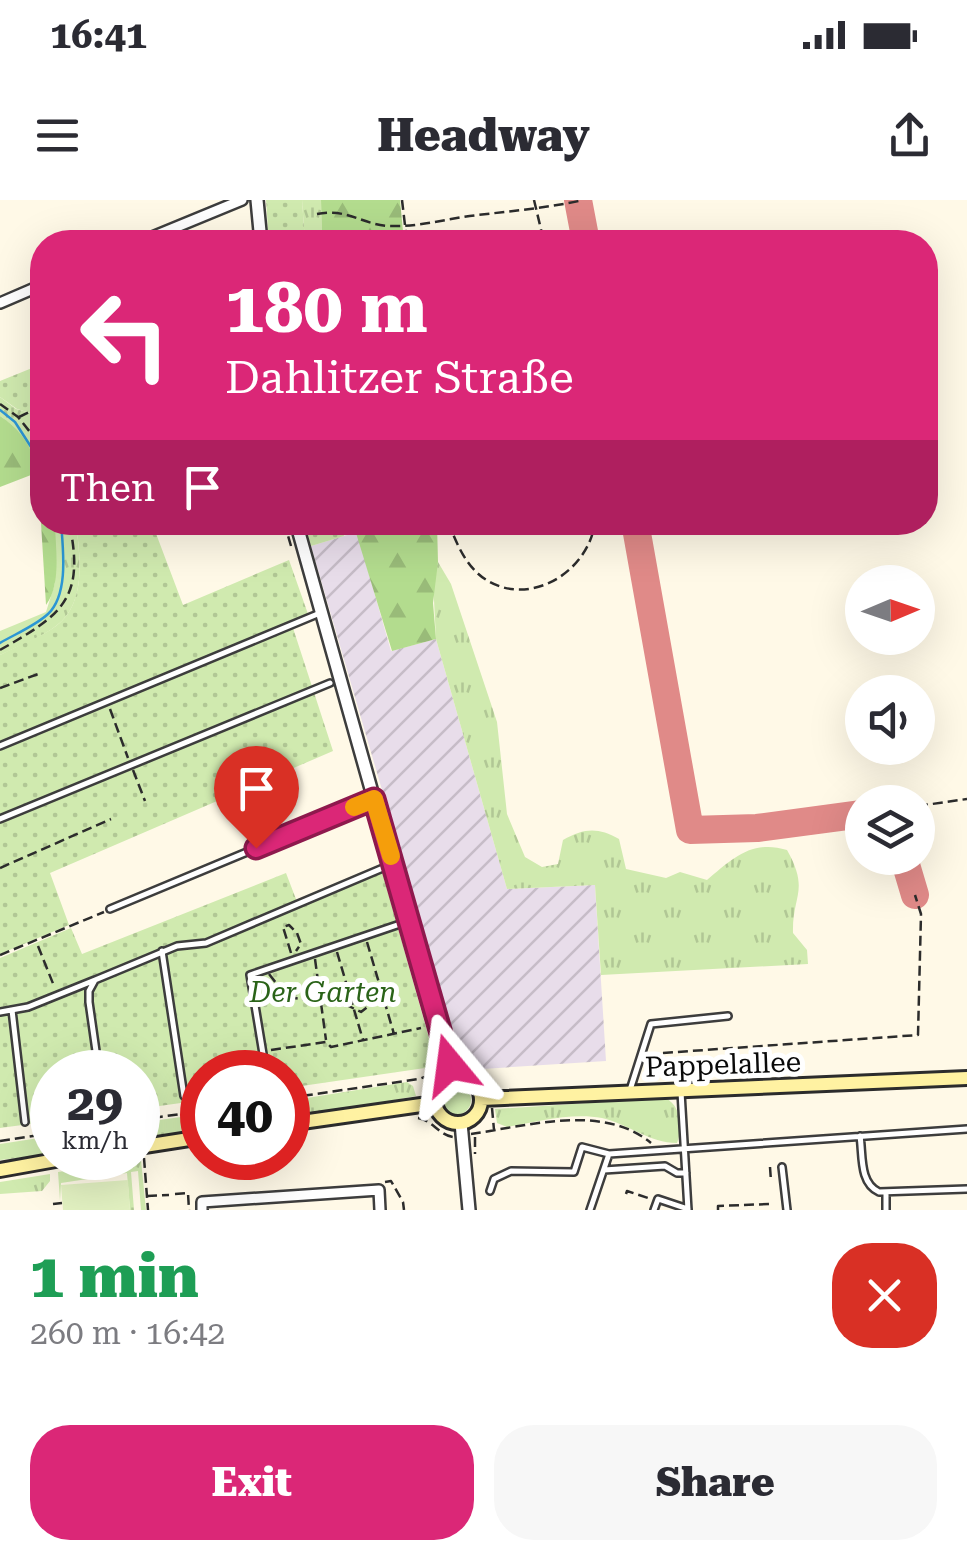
<!DOCTYPE html>
<meta charset="utf-8">
<style>
body{margin:0;font-family:"Roboto Serif",serif;background:#f7f7f7;color:#2b2b33;height:100vh;display:flex;flex-direction:column;font-size:38px;white-space:nowrap}
*{box-sizing:border-box;margin:0}
p{font-size:32px;color:#7c7c81}
.icon{flex:none;width:55px;height:55px;fill:none;stroke:currentColor;stroke-width:2;stroke-linecap:round;stroke-linejoin:round}
.map{position:relative;height:1010px;overflow:hidden}
.sheet{display:flex;flex-direction:column;background:#fff;flex:1}
.sheet>*{flex:none}
.hud{position:absolute;left:30px;top:30px;width:908px;height:305px;border-radius:40px;box-shadow:0 10px 40px #0002;background:#db2777;color:#fff;overflow:hidden}
.needle{width:65px;rotate:88deg}
.controls{position:absolute;left:845px;top:365px;display:grid;gap:20px}
.controls a{display:grid;place-items:center;width:90px;height:90px;border-radius:50%;background:#fff;box-shadow:0 10px 40px #0002;font-size:50px}
.speed{position:absolute;left:30px;top:850px;display:flex;gap:20px;font-size:50px;font-weight:700;text-align:center}
.speed>*{display:grid;place-content:center;width:130px;height:130px;border-radius:50%;background:#fff;box-shadow:0 10px 40px #0002;line-height:1}
.speed small{font-size:25px;font-weight:400}
.speed .limit{border:15px solid #d22;background:#fff;color:#111}
.pin{position:absolute;display:grid;place-items:center;width:85px;height:85px;color:#fff;margin:-102px -42px;border-radius:50% 50% 50% 0;rotate:-45deg;box-shadow:0 0 10px #0007}
.pin .icon{rotate:45deg}
.me{position:absolute;width:110px;margin:-55px;rotate:344deg;stroke-linejoin:round;filter:drop-shadow(0 0 8px #0008)}
.turn{display:flex;align-items:center;gap:35px;height:210px;padding:0 30px;font-size:45px}
.turn .icon{width:130px;height:130px;stroke-width:2.5}
.turn b{display:block;font-size:70px;line-height:85px}
.then{display:flex;align-items:center;height:95px;padding:0 30px;background:#0003;gap:20px;font-size:38px}
.round{display:grid;place-items:center;flex:none;width:105px;height:105px;border-radius:40px;background:#f7f7f7}
.headline{display:flex;align-items:center;justify-content:space-between;height:170px;padding:0 30px}
h1{font-size:60px;font-weight:800;line-height:75px;color:#1e9e55}
.button{display:flex;gap:20px;margin-top:auto;padding:20px 30px}
.button a{flex:1;height:115px;border-radius:40px;background:#db2777;color:#fff;font-size:40px;font-weight:800;line-height:115px;text-align:center}
.button a+a{background:#f7f7f7;color:#2b2b33}
.status{display:flex;justify-content:space-between;align-items:center;height:70px;padding:0 50px;background:#fff;direction:ltr}
.status svg{height:28px;fill:currentColor}
header{display:flex;justify-content:space-between;align-items:center;height:130px;padding:0 30px;background:#fff;font-size:45px;font-weight:800}
.map>svg:first-child{display:block}
.industrial{fill:url(#industrial-furrows)}
.grass{fill:url(#grass-tufts)}
.forest{fill:url(#forest-firs)}
.garden{fill:url(#garden-dots)}
.pitch{fill:#e2f1c1}
.lines{fill:none;stroke-linecap:round;stroke-linejoin:round}
.stream{stroke:#2c96d4;stroke-width:2.5}
.taxiway{stroke:#e08a88;stroke-width:28}
.service-casing{stroke:#3d3d3d;stroke-width:10}
.minor-casing{stroke:#3d3d3d;stroke-width:14}
.tertiary-casing{stroke:#3d3d3d;stroke-width:16}
.secondary-casing{stroke:#2c2c2c;stroke-width:18}
.path{stroke:#2c2c2c;stroke-width:2.5;stroke-dasharray:10 5;stroke-linecap:butt}
.service{stroke:#fff;stroke-width:5}
.minor{stroke:#fff;stroke-width:9}
.tertiary{stroke:#fff;stroke-width:11}
.secondary{stroke:#fff2a2;stroke-width:12}
.route-casing{stroke:#8e194d;stroke-width:25}
.route{stroke:#db2777;stroke-width:18}
.slow{stroke:#f59e0b;stroke-width:18}
.labels{text-anchor:middle;stroke-width:10;stroke-linejoin:round;paint-order:stroke}
.park-label{font-size:28px;font-style:italic;fill:#2a6318;stroke:#fff}
.street-label{font-size:28px;fill:#0a0a0a;stroke:#fff}
</style>
<div class="status"><b>16:41</b><svg viewBox="0 0 49 12"><path d="M0 12V9h3v3zM5 12V6h3v6zM10 12V3h3v9zM15 12V0h3v12zM26 1h20v11H26zM47 4h2v5h-2z"/></svg></div>
<header><svg class="icon" aria-label="menu" viewBox="0 0 24 24"><path d="M4 6h16M4 12h16M4 18h16"/></svg>Headway<svg class="icon" aria-label="share" viewBox="0 0 24 24"><path d="M12 15V3M7 8l5-5 5 5M5 13v7h14v-7"/></svg></header>
<div class="map">
<svg width="967" height="1010" viewBox="0 0 967 1010">
<defs>
<pattern id="industrial-furrows" width="10" height="10" patternUnits="userSpaceOnUse" patternTransform="scale(2.5)"><rect width="10" height="10" fill="#e8ddea"/><path d="M-1 1l2-2M0 10L10 0M9 11l2-2" fill="none" stroke="#c6bcc7"/></pattern>
<pattern id="grass-tufts" width="24" height="20" patternUnits="userSpaceOnUse" patternTransform="scale(2.5)"><rect width="24" height="20" fill="#d0eaaf"/><path d="M3 7l-1-3M5 7V3M7 7l1-3M15 17l-1-3M17 17v-4M19 17l1-3" fill="none" stroke="#b1c795"/></pattern>
<pattern id="forest-firs" width="22" height="20" patternUnits="userSpaceOnUse" patternTransform="scale(2.5)"><rect width="22" height="20" fill="#b3dc8e"/><path d="M5 1l3.5 6h-7zM16 11l3.5 6h-7z" fill="#99bb79"/></pattern>
<pattern id="garden-dots" width="8" height="8" patternUnits="userSpaceOnUse" patternTransform="scale(2.5)"><rect width="8" height="8" fill="#d0eaaf"/><path d="M2 2h.1M6 6h.1" fill="none" stroke="#b1c795" stroke-width="1.8" stroke-linecap="round"/></pattern>
</defs>
<rect width="100%" height="100%" fill="#fff9e7"/>
<path class="industrial" d="M357,332L391,451L436,439L507,689L595,685L606,861L482,869L474,858H460L311,346Z"/>
<path class="grass" d="M302,0H321L322,42H305Z
M0,197L16,209L34,214L42,230V279C35,254 22,230 0,216Z
M54,323H76C80,356 87,403 56,426C41,438 18,446 0,455V431L46,412L55,383Z
M438,362L451,384L497,522L507,614L525,657L542,667L558,664L563,640C584,628 598,627 619,639L626,669L666,678L680,672L707,680C732,659 752,639 787,650C810,691 792,695 793,733L807,750L808,764L601,775L595,685L507,689L436,439L433,381Z
M407,882L413,886L416,896L288,920V901Z
M441 900a15 15 0 1 1 30 0a15 15 0 1 1-30 0Z
M665,898C681,905 683,928 677,943C650,943 628,924 602,918C571,912 537,922 507,927L497,923L495,909Z
M202,914V932L138,942V923Z
M52,936V954L0,960V944Z
M141,960L146,1010H141L138,971L131,972L134,1010H130L127,973L61,983L60,1001L58,972Z
M50,974V981L42,991L0,994V982Z"/>
<path class="forest" d="M321,0H400L404,42H322Z
M0,216C39,241 42,280 42,322L54,323L55,326C56,351 61,385 46,405L41,323L31,275L0,287Z
M353,323H437L438,362L433,403L436,439L392,451Z"/>
<path class="garden" d="M266,0H302L305,42H269Z
M42,164V230L34,214L17,209L0,197V181Z
M76,323H152L183,405L289,360L308,414L0,543V455C18,445 40,438 56,426C87,403 80,355 76,323Z
M304,323H340L344,336L311,346Z
M293,428L333,551L50,673L69,725L0,754V550Z
M382,671L434,856L425,868L288,888V872H202V900L138,909V872H52V921L0,928V758L71,728L82,754L286,673L299,707Z"/>
<path class="pitch" d="M128,980L130,1010H63L61,985Z"/>
<g class="lines">
<path class="stream" d="M0,210L15,222L42,264
M0,443C15,434 35,426 48,414C69,394 63,349 61,322"/>
<path class="taxiway" d="M578,0L586,42
M635,322L690,630L757,628L862,614
M904,658L915,695"/>
<defs>
<path id="service" d="M0,546L320,413
M0,619L330,483
M110,709L372,600
M162,751L184,896
M12,810L25,922
M0,812L28,807L95,780
M99,872L89,802V791L95,780L177,746L206,743L390,665
M266,872L250,775L406,722
M630,890L651,824L728,816
M681,892L688,1010
M860,936C863,955 859,983 879,992L967,989
M782,967L787,1010
M604,970L665,966L677,973H686
M490,991L494,979L511,971L574,972L582,947L609,954
M886,992V1010
M590,1010L609,954L967,929
M654,1010L658,999L688,1009"/>
<path id="minor" d="M140,42L242,0
M0,103L42,85
M202,1010V1002L379,990L380,1010"/>
<path id="tertiary" d="M257,0L261,42
M296,322L452,877
M461,923L469,1010"/>
<path id="secondary" d="M435 900a23 23 0 1 1 46 0a23 23 0 1 1-46 0Z
M481,899L967,878
M288,924L435,903
M138,947L202,937
M0,970L67,958"/>
</defs>
<use href="#service" class="service-casing"/>
<use href="#minor" class="minor-casing"/>
<use href="#tertiary" class="tertiary-casing"/>
<use href="#secondary" class="secondary-casing"/>
<path class="path" d="M402,0L407,42
M534,0L544,42
M317,14C350,8 363,26 392,26C421,27 449,18 478,15C512,11 545,8 579,1
M0,204L18,217L42,247
M19,217L42,206
M284,322L291,346
M448,322C457,344 466,368 488,381C533,407 589,370 595,322
M0,450C61,415 86,400 69,322
M0,488L41,473
M110,509L128,558
M133,570L145,601
M918,606L967,599
M0,668L111,619
M367,742L394,834
M38,746L54,786
M337,752L363,840
M291,753L283,727L289,725L297,733L301,744L296,751
M0,755L104,712
M315,759L326,840
M269,774L287,797L308,800L326,795L361,812L380,797H393
M271,850L326,842L331,847L421,828
M648,854L918,835L921,714L915,695
M459,864L471,862L490,885
M288,898L419,879L430,875L436,868
M492,908L494,930
M418,918C432,920 439,935 453,937
M138,920L202,911
M471,934C527,926 603,903 651,943
M475,937V954
M0,941L52,933
M144,958L148,1010
M74,966L136,958
M770,967L771,981
M385,982L391,981L403,1002L404,1010
M175,994L188,993L189,1010
M626,994L627,991L651,999
M147,996L169,995
M53,1004L62,1003
M718,1010V1006L770,1004"/>
<use href="#service" class="service"/>
<use href="#minor" class="minor"/>
<use href="#tertiary" class="tertiary"/>
<use href="#secondary" class="secondary"/>
</g>
<g class="lines">
<defs>
<path id="route" d="M256,648L374,599L450,865"/>
</defs>
<use href="#route" class="route-casing"/>
<use href="#route" class="route"/>
<path class="slow" d="M354,607L374,599L391,656"/>
</g>
<g class="labels">
<g class="park-label">
<text x="323" y="802">Der Garten</text>
</g>
<g class="street-label">
<text transform="translate(723 864) rotate(-2)" y="10">Pappelallee</text>
</g>
</g>
</svg>
<div class="controls">
<a><svg class="needle" viewBox="-14 -14 28 28"><path d="M0-13l5 13h-10z" fill="#e53935"/><path d="M0 13l5-13h-10z" fill="#7c7c81"/></svg></a>
<a><svg class="icon" aria-label="sound" viewBox="0 0 24 24"><path d="M4 9h4l5-4v14l-5-4H4zM17 9q2 3 0 6"/></svg></a>
<a><svg class="icon" aria-label="layers" viewBox="0 0 24 24"><path d="M12 4l9 5-9 5-9-5zM3 14l9 5 9-5"/></svg></a>
</div>
<div class="speed"><div>29<small>km/h</small></div><div class="limit">40</div></div>
<div class="pin" style="left:256px;top:648px;background:#d93025"><svg class="icon" aria-label="arrive" viewBox="0 0 24 24"><path d="M6 21V4h12l-3 4 3 4H6"/></svg></div>
<svg class="me" style="left:450px;top:865px" viewBox="-20 -20 40 40"><path d="M0-17L14 15 0 8-14 15z" fill="#db2777" stroke="#fff" stroke-width="4"/></svg>
<div class="hud">
<div class="turn"><svg class="icon" aria-label="left" viewBox="0 0 24 24"><path d="M17 20v-9H6M10 6l-5 5 5 5"/></svg><div><b>180 m</b>Dahlitzer Straße</div></div>
<div class="then">Then<svg class="icon" aria-label="arrive" viewBox="0 0 24 24"><path d="M6 21V4h12l-3 4 3 4H6"/></svg></div>
</div>
</div>
<section class="sheet">
<div class="headline"><div><h1>1 min</h1><p>260 m · 16:42</p></div><a class="round" style="background:#d93025;color:#fff"><svg class="icon" aria-label="close" viewBox="0 0 24 24"><path d="M6 6l12 12M18 6L6 18"/></svg></a></div>
<div class="button"><a>Exit</a><a>Share</a></div>
</section>
